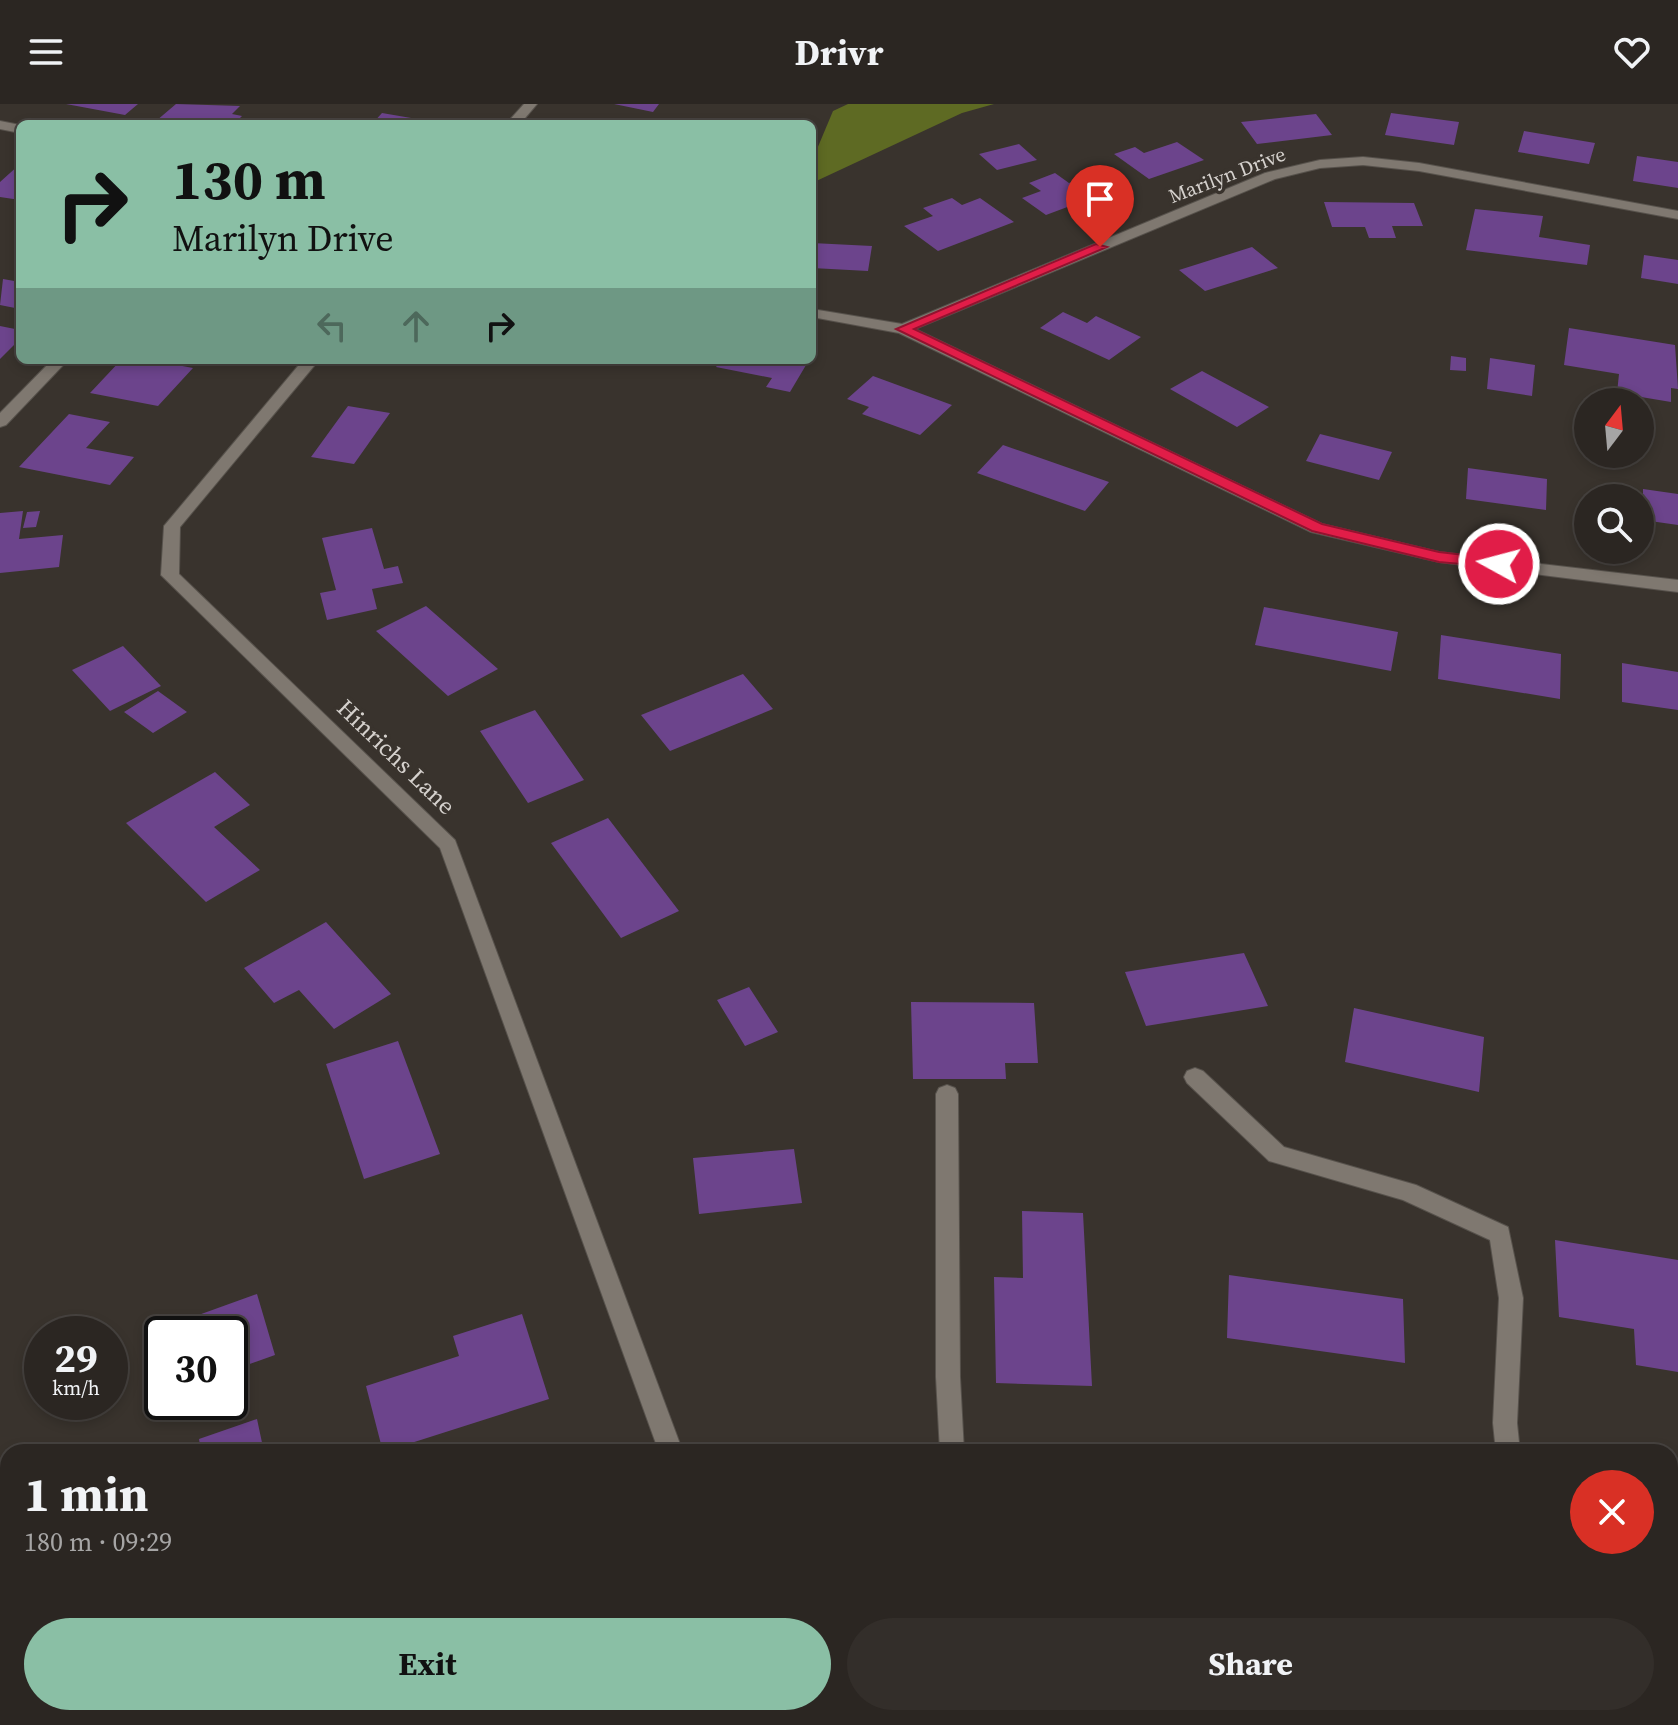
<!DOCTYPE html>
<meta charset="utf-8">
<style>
body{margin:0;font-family:"Source Serif 4",serif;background:#332e2a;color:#f1f3f6;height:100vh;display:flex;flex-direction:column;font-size:30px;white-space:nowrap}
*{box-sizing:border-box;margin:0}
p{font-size:26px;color:#a6a5a5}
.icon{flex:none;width:44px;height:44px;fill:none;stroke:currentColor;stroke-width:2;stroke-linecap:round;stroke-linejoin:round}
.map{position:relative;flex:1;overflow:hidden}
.drawer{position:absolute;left:0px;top:1340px;width:1678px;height:282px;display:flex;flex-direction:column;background:#2b2622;border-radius:24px 24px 0 0;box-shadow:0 4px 12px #0003,0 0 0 2px #474340}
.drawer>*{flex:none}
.guide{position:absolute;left:16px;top:16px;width:800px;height:244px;border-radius:12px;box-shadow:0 4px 12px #0003,0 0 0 2px #474340;background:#8abfa5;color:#111;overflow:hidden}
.needle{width:52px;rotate:16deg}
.tools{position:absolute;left:1574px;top:284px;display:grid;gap:16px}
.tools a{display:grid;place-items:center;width:80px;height:80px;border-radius:50%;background:#2b2622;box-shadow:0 4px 12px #0003,0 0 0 2px #474340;font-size:40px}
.speed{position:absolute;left:24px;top:1212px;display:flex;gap:16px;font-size:40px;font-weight:700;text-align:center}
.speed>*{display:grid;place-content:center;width:104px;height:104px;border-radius:50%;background:#2b2622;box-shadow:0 4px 12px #0003,0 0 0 2px #474340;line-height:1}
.speed small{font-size:20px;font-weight:400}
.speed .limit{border:4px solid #111;border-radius:12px;background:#fff;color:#111}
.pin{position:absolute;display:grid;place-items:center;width:68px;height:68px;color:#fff;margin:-82px -34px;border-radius:50% 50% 50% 0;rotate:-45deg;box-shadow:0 0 8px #0007}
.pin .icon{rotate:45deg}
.me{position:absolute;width:88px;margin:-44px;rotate:277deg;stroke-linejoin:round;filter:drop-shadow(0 0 6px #0008)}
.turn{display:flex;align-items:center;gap:28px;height:168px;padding:0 24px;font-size:36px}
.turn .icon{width:104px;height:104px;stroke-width:2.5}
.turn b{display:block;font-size:56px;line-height:68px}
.lanes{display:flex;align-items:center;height:76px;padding:0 24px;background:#0003;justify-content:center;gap:40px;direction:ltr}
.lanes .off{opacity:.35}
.round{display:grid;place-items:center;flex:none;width:84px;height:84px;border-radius:42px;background:#332e2a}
.head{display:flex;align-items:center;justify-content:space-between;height:136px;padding:0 24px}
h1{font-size:48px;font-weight:700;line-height:60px}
.action{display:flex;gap:16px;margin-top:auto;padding:16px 24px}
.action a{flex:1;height:92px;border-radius:48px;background:#8abfa5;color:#111;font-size:32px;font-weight:700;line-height:92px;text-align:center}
.action a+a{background:#332e2a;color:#f1f3f6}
header{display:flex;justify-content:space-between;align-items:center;height:104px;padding:0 24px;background:#2b2622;font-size:36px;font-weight:700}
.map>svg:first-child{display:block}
.forest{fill:#5e6a23}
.building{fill:#6c448c}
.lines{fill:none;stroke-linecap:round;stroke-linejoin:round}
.service-casing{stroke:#57524c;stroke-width:2}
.minor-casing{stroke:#57524c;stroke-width:2}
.tertiary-casing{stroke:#57524c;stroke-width:2}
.service{fill:#7f7870;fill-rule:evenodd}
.minor{fill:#7f7870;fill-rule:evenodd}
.tertiary{fill:#7f7870;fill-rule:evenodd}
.route{fill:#e11d48;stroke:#92132f;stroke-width:2}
.labels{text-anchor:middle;stroke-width:7;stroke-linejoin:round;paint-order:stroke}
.far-street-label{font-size:20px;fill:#d5d1cd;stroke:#39332d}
.street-label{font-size:24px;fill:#d5d1cd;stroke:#39332d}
</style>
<header><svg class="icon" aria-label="menu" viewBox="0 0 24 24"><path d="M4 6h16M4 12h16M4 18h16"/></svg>Drivr<svg class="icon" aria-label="heart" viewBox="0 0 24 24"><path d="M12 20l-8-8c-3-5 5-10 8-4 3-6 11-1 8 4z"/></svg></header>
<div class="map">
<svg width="1678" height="1621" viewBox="0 0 1678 1621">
<rect width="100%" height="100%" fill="#39332d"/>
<path class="forest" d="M848,0H994L962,9L812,79V57L833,7Z"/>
<path class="building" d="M66,0H138L125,11Z
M176,0L240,2L232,10L242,12L234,20L156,17Z
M614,0H659L653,8Z
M382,9L417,15L413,20H372Z
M1391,9L1459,18L1454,41L1385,31Z
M1316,10L1332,31L1257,40L1241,18Z
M1524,27L1595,39L1589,60L1518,48Z
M1177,38L1204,56L1149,75L1114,50L1135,43L1144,49Z
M1019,40L1037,56L997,66L979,50Z
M1637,52L1678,58V84L1633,77Z
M20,60V96L0,93V78Z
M1055,69L1069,79L1085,73L1104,85L1082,93L1086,96L1046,111L1022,94L1041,87L1029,79Z
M952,94L962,101L980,94L1014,118L938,147L904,122L933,112L923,104Z
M1324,98L1414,99L1423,122H1392L1396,134H1369L1365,123H1332Z
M1475,105L1543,112L1539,133L1590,141L1587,161L1466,146Z
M812,139L872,142L868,167L812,164Z
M1252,143L1278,164L1205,187L1179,166Z
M1644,151L1678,156V180L1641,174Z
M3,175L20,178V205L0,201Z
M1063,208L1087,219L1096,212L1141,233L1109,256L1040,224Z
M0,222L20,226V235L0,255Z
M1569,224L1675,241L1678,285L1671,284V298L1617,289L1619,270L1564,261Z
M1451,252L1466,254V267L1450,266Z
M1490,254L1535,261L1532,292L1487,285Z
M121,256H175L172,260L193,264L158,302L90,289Z
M721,256H809L790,288L766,283L772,274L716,263Z
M1202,267L1269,303L1237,323L1170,285Z
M873,272L952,301L920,331L862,310L869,303L847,295Z
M348,302L390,309L354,360L311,353Z
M69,310L110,318L86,344L134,353L110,381L19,363Z
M1320,330L1392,348L1379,376L1306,357Z
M1003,341L1109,378L1085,407L977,369Z
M1468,364L1547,375L1546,406L1466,395Z
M1643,385L1678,390V421L1643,416Z
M23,407L19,435L63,431L59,463L0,469V409Z
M40,407L36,423L23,424L27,408Z
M372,424L384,465L398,462L403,479L372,485L377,505L327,516L320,489L336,486L322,434Z
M426,502L498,565L448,592L376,527Z
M1264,503L1398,528L1391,567L1255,541Z
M1441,531L1561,550L1560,595L1438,575Z
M123,542L161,582L110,607L72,566Z
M1622,559L1678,568V606L1622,598Z
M743,570L773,605L670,647L641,611Z
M158,587L187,608L153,629L124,608Z
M535,606L584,676L528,699L480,627Z
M215,668L250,701L214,723L260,766L206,798L126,719Z
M608,714L679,807L621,834L551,739Z
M326,818L391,890L334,925L299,886L274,899L244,864Z
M1244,849L1268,902L1146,922L1125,868Z
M749,883L778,928L745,942L717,896Z
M911,898L1034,899L1038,959H1005L1006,975H913Z
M1354,904L1484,933L1479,988L1345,958Z
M398,937L440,1050L364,1075L326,960Z
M794,1045L802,1099L699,1110L693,1054Z
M1022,1107L1083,1109L1092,1282L996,1279L994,1173L1023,1174Z
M1555,1136L1678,1156V1268L1636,1261L1634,1225L1559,1213Z
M1229,1171L1403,1195L1405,1259L1227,1234Z
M257,1190L275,1251L230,1267V1230H162V1292L159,1293L143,1231Z
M522,1210L549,1295L383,1348L366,1282L459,1252L453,1232Z
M257,1315L264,1348H201L199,1335Z
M893,1614H985V1621H893Z
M1230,1614H1368L1370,1621H1231Z
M1443,1614H1529L1573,1619L1443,1621Z"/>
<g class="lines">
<defs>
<path id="service" d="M1195,964L1203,967L1284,1043L1416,1081L1508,1123L1523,1194L1517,1319L1520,1348H1496L1493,1319L1499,1194L1490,1136L1403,1096L1269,1057L1187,979L1184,973L1187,967Z
M947,981L955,984L958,990L960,1273L964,1348H940L936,1273V990L939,984Z"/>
<path id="minor" d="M524,0H537L520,20H506Z
M0,17L20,21V29L0,25Z
M1363,53L1419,59L1678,107V115L1419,67L1363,61L1320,64L1275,75L915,225L1322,420L1439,448L1678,476V488L1439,458L1311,428L899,229L812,213V205L902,220L1265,69L1320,56Z
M52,256H68L6,321L0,323V309Z
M303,256H319L180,423L179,470L455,736L683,1348H659L440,744L161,471L164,422Z
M738,1614H766V1621H738Z"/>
<path id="tertiary" d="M1670,1442H1678V1466H1670Z
M321,1614H361L358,1621H318Z"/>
</defs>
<use href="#service" class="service-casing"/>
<use href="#minor" class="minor-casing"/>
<use href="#tertiary" class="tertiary-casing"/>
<use href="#service" class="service"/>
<use href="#minor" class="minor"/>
<use href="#tertiary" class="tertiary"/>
</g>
<path class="route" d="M1096,140L1107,143L914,225L1322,420L1439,448L1499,455L1504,457V464L1439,458L1312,427L896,225Z"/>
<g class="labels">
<g class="far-street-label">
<text transform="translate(1227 71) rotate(-21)" y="7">Marilyn Drive</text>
</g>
<g class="street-label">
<text transform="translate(396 653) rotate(44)" y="8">Hinrichs Lane</text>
</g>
</g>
</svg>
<div class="tools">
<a><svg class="needle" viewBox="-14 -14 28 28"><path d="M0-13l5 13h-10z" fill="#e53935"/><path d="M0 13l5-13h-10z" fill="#a6a5a5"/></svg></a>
<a><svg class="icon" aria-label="search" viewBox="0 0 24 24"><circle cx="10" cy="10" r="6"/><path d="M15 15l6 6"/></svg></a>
</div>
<div class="speed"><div>29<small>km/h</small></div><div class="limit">30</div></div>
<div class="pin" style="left:1100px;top:143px;background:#d93025"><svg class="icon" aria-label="arrive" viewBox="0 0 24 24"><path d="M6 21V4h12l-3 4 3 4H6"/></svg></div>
<svg class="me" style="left:1499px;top:460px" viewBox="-20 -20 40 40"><circle r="17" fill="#e11d48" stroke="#fff" stroke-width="3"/><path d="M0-11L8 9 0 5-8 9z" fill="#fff"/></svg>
<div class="guide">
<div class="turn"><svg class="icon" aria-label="right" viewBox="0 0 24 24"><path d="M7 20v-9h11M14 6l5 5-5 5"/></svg><div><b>130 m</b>Marilyn Drive</div></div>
<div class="lanes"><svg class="icon off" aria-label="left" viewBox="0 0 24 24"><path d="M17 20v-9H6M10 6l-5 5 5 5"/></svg><svg class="icon off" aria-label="ahead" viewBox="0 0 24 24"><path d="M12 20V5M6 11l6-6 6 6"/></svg><svg class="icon" aria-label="right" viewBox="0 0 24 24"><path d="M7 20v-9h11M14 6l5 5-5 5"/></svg></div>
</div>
<section class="drawer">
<div class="head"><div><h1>1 min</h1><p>180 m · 09:29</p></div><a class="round" style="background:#d93025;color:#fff"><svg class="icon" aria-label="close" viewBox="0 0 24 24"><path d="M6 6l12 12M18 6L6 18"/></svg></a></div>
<div class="action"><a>Exit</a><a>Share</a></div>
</section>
</div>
